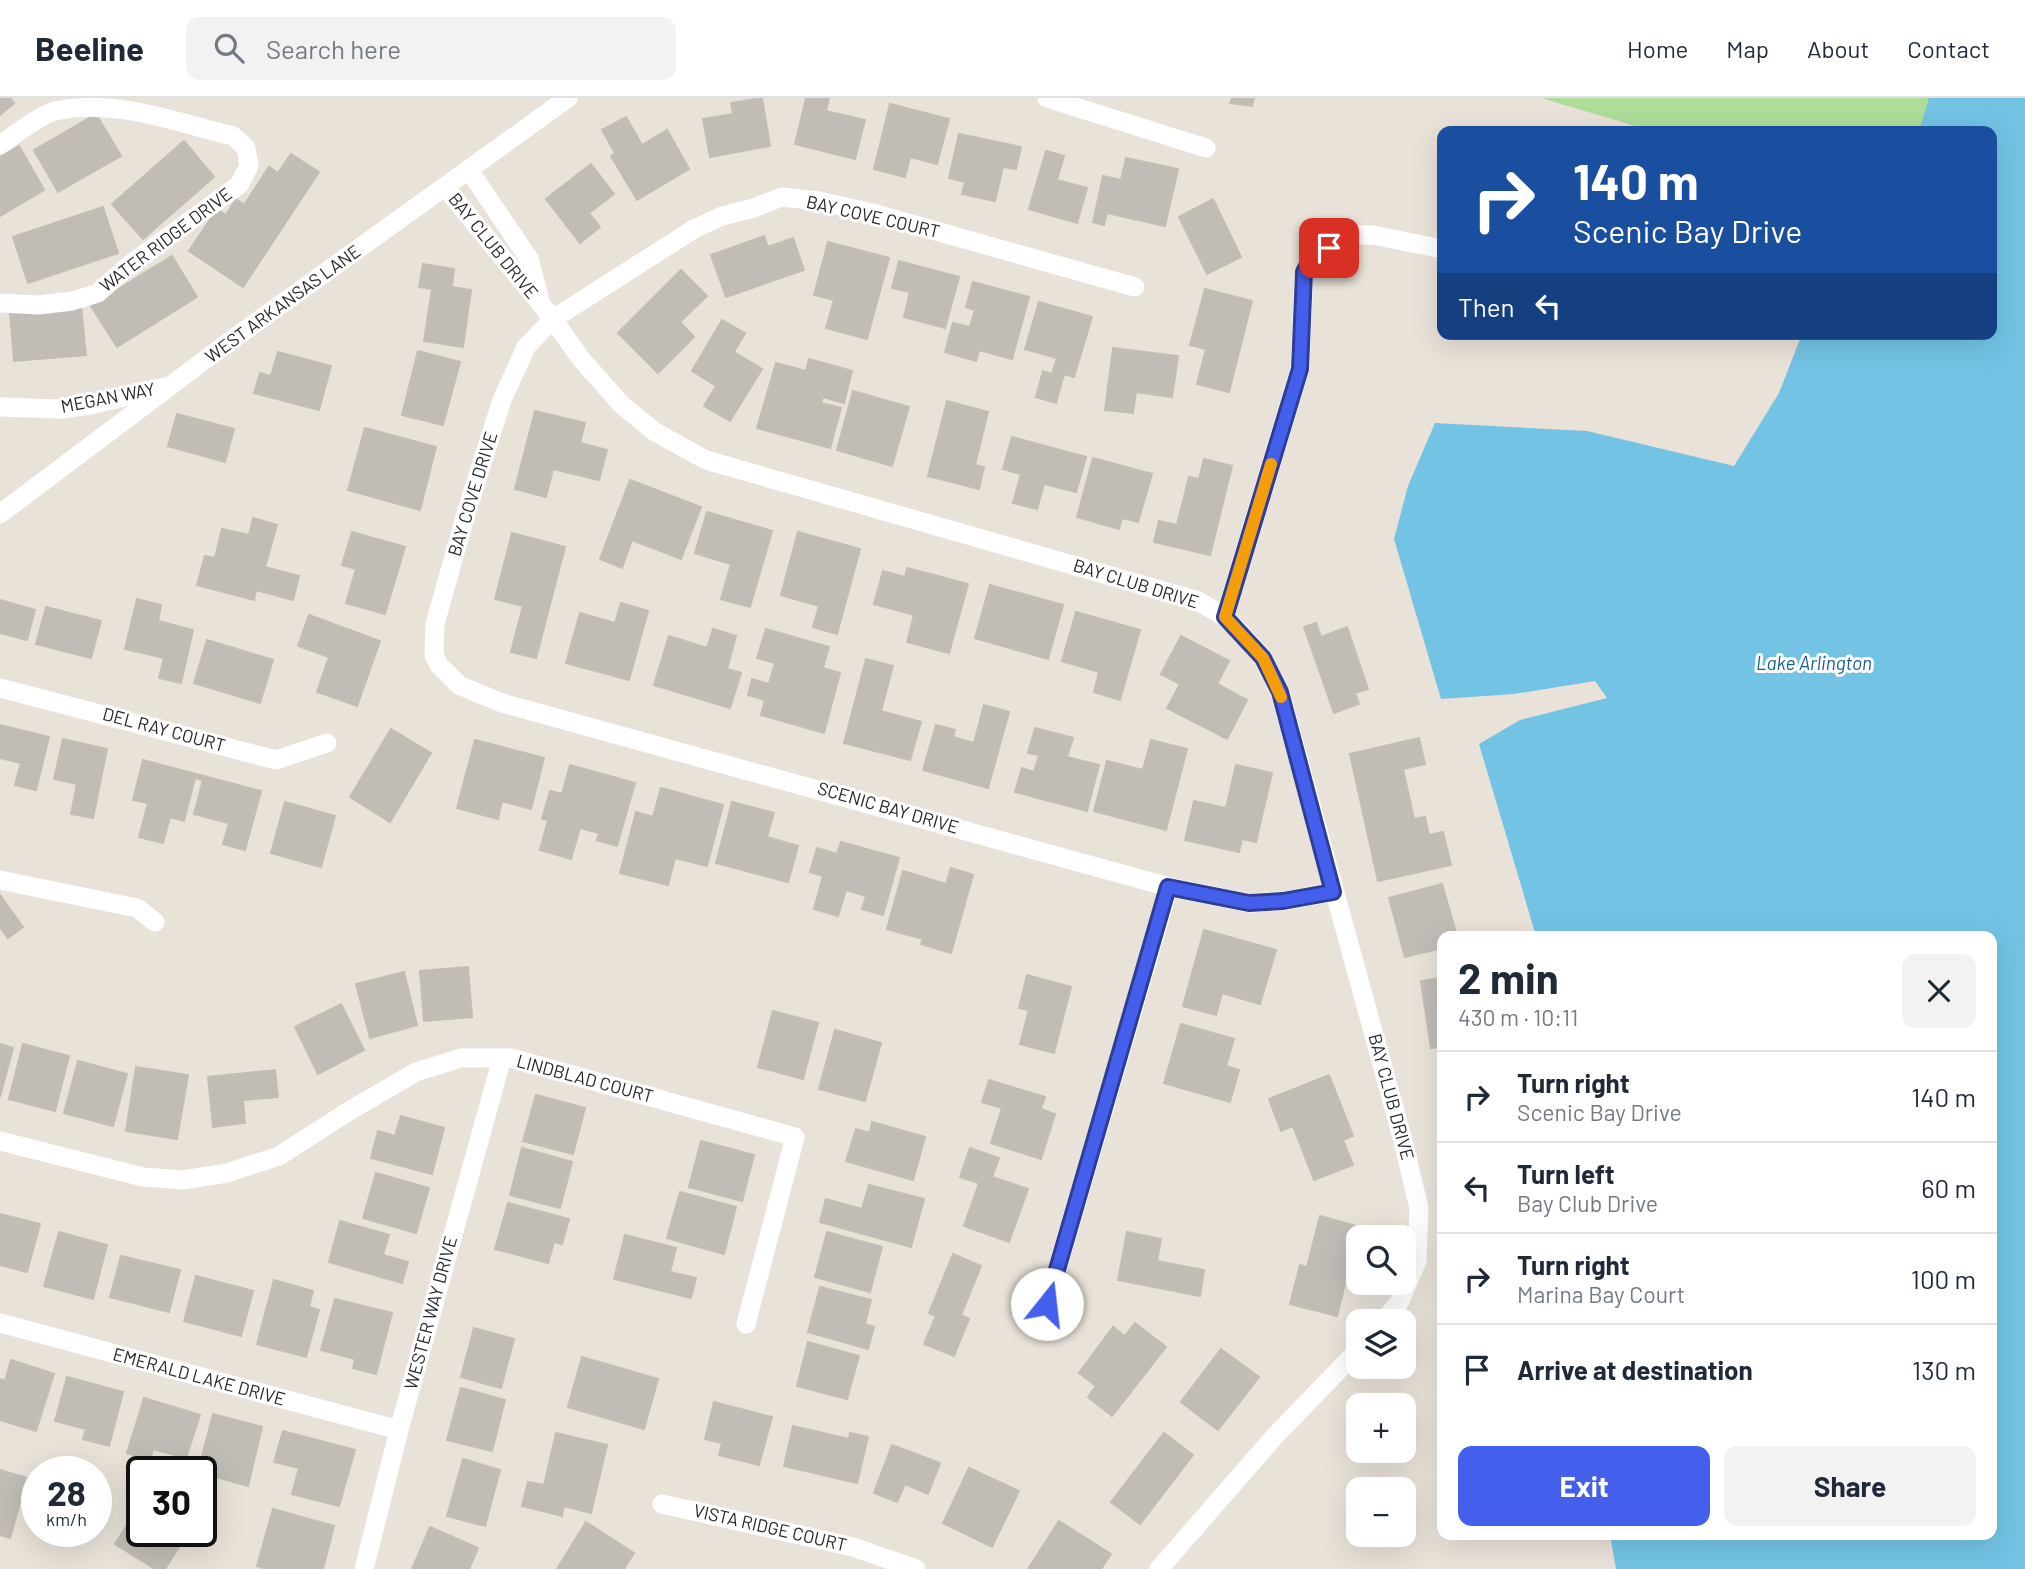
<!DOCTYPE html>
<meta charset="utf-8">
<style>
body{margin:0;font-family:Barlow,sans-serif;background:#f2f2f3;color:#1f2937;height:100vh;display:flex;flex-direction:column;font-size:26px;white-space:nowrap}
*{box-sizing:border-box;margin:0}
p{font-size:23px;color:#747a83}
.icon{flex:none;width:38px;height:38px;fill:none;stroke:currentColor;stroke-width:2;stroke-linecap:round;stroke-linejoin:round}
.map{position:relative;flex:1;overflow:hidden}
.panel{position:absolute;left:1437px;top:833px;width:560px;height:609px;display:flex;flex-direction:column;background:#fff;border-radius:14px;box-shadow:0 7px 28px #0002}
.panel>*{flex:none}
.top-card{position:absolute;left:1437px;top:28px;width:560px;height:214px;border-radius:14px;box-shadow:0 7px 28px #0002;background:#1a4fa0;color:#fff;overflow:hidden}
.controls{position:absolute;left:1346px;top:1127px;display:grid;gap:14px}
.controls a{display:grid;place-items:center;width:70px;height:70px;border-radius:14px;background:#fff;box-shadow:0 7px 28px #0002;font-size:35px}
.speed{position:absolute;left:21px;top:1358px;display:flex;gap:14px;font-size:35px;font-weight:700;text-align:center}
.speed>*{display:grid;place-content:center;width:91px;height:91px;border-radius:50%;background:#fff;box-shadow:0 7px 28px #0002;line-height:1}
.speed small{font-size:18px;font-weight:400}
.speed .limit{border:4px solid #111;border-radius:10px;background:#fff;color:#111}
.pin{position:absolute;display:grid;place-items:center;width:60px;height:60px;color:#fff;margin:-30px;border-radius:14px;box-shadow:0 4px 10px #0006}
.me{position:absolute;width:77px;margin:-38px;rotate:16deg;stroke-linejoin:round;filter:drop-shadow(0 0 5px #0008)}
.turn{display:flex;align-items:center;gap:24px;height:147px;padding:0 21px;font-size:32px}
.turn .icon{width:91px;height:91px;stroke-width:2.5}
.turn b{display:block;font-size:49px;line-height:60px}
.then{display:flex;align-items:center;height:66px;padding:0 21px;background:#0003;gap:14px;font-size:26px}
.round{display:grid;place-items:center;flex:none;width:74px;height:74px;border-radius:14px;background:#f2f2f3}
.head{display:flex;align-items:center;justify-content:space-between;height:119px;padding:0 21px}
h1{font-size:42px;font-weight:700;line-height:52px}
.button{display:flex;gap:14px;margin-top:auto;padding:14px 21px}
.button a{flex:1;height:80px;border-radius:14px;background:#445feb;color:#fff;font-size:28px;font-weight:700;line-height:80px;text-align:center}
.button a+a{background:#f2f2f3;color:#1f2937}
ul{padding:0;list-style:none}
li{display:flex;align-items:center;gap:21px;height:91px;padding:0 21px;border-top:2px solid #e0e1e3}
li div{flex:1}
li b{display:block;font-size:26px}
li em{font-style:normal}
header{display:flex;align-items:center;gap:42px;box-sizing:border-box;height:98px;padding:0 35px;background:#fff;border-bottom:2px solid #e0e1e3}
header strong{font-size:33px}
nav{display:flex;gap:38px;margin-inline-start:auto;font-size:24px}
.search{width:490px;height:63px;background:#f2f2f3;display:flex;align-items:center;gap:18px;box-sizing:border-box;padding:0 24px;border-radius:14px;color:#747a83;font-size:26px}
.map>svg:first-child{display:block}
.green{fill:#aedc99}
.water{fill:#73c3e4}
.building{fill:#c1bcb6;stroke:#c3beb3;stroke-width:2}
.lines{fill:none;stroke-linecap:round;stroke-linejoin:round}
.minor{stroke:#fff;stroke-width:19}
.route-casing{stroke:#2c3e99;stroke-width:18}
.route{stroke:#445feb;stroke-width:12}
.slow{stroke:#f59e0b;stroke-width:12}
.labels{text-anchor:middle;stroke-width:6;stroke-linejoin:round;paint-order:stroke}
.street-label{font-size:18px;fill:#272727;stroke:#fff}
.water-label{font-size:19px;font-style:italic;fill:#17608b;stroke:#fff}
</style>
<header>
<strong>Beeline</strong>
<div class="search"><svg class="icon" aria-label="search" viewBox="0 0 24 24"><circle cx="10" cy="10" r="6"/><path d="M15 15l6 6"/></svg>Search here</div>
<nav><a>Home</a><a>Map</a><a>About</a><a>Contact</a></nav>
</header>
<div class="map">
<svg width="2025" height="1471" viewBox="0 0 2025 1471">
<rect width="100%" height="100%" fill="#e9e2d9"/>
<path class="green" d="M1541,0H1951L1923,33H1652Z"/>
<path class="water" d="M1929,0H2025V1471H1616L1610,1437H1992V838H1536L1479,646L1520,622L1607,600L1595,583L1514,596L1441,601L1394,441L1408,388L1435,325L1587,333L1734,368L1779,295L1802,236H1992V33H1919Z"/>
<path class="building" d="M0,0H10L14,5L0,17Z
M762,0L770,48L710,59L703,21L733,16L731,5Z
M806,0H829L826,13L865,22L855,61L795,46Z
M1232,0H1254L1252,8L1230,5Z
M890,6L949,21L937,66L910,59L905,79L874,71Z
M96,16L121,58L58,94L34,52Z
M626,19L642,47L667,32L689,71L637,102L611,58L615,55L602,32Z
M959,36L1021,49L1016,71L1003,69L995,103L962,96L965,84L949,80Z
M184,43L214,79L143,141L112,106Z
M19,48L44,92L0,118V59Z
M1046,53L1064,58L1057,82L1087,90L1077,125L1029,111Z
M291,56L319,74L243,189L189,153L217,111L226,117L236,101L244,107L269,69L278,75Z
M1126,60L1178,71L1165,128L1107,115L1104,127L1093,124L1103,78L1121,82Z
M591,66L614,96L589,115L600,129L580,145L546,101Z
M1213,101L1241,159L1207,176L1179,119Z
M103,109L118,155L28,185L13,139Z
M764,138L768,149L793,140L804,172L726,199L711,157Z
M828,144L889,160L867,241L826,230L834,202L814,197Z
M172,158L197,199L117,249L91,208Z
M899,163L959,179L945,230L904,219L910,194L892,190Z
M423,166L454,171L452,189L471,192L463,249L424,243L432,191L419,189Z
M681,172L707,198L680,224L694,239L658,275L618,235Z
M973,184L1029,199L1012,261L979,252L976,263L945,254L953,225L970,229L975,212L966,209Z
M1205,191L1252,203L1229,294L1197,286L1206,251L1190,247Z
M1039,204L1092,219L1074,279L1064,276L1056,305L1036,299L1043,273L1052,276L1057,260L1025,251Z
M81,208L86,257L14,263L10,215Z
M722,222L745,235L734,254L762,271L730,323L704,308L716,288L692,273Z
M1113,250L1178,258L1172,299L1136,294L1133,315L1105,312Z
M418,253L460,264L443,327L402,317Z
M278,254L331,268L319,312L254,295L260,275L271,278Z
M809,261L852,273L844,305L823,299L821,305L841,310L830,350L757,330L776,265L806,273Z
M853,293L909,309L892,368L837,352Z
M947,303L988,314L975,367L984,369L979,391L928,378Z
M535,313L585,325L580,345L607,352L599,382L553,371L546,399L515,391Z
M177,316L234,331L225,364L168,348Z
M365,330L436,349L420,412L348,392Z
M1012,339L1086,359L1076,394L1044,386L1037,411L1013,405L1021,376L1003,371Z
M1093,360L1152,376L1138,424L1122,420L1119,431L1077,419Z
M1204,361L1232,368L1210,457L1154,444L1159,423L1177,427L1189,379L1199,381Z
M630,382L701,409L681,461L632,442L622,470L600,461Z
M707,414L772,433L750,509L721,501L731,466L695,455Z
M253,420L277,427L265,469L299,478L293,502L256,492L254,502L197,487L205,458L215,460L222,431L249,437Z
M352,434L405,449L385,516L346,505L356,471L342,467Z
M798,434L860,451L837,536L813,529L819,508L781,497Z
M512,435L565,449L536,560L511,554L523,508L495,501Z
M907,470L968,486L949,555L907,544L914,517L874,506L883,473L905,479Z
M990,487L1063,507L1048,561L975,540Z
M137,501L161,507L158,523L193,532L181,585L159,580L164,560L125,551Z
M0,502L35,512L27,542L0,535Z
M621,505L648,513L629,582L566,565L580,515L615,525Z
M46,509L101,523L91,560L36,546Z
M1076,514L1140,532L1120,602L1094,594L1099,574L1062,563Z
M309,517L380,543L357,608L317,594L329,559L298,548Z
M1316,525L1321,539L1347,529L1368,591L1355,595L1359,606L1334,615L1304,529Z
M713,531L736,538L727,571L741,575L730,610L654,587L669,538L707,550Z
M766,531L829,549L823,570L840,575L824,635L761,617L765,602L748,597L752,581L769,586L775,565L757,560Z
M1181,538L1229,563L1217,586L1247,602L1227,641L1167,610L1180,586L1161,576Z
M207,542L273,562L260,605L194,585Z
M866,561L893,568L881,613L921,624L910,662L844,645Z
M984,607L1009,614L988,690L923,672L936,627L955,632L953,639L974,645Z
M0,627L49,639L36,692L15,687L21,665L0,660Z
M1035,630L1073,640L1067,659L1099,667L1087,713L1015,694L1022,670L1034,674L1039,657L1028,655Z
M391,631L431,655L390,724L350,699Z
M1419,640L1425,666L1403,671L1414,721L1425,719L1429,737L1443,734L1451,767L1378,783L1350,656Z
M63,641L107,651L93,720L71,716L77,686L54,681Z
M475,642L544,660L531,711L502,703L498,721L457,710Z
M1151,642L1187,651L1166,732L1094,713L1107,663L1143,672Z
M143,662L261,693L245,752L223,746L229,725L194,716L203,682L195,680L184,723L170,719L163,745L139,739L148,705L133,702Z
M570,667L635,685L617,748L597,742L599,735L580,730L571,761L540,752L548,722L542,721L550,693L562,696Z
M1236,667L1272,675L1256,744L1242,741L1239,754L1185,742L1194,703L1226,710Z
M661,690L723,707L707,768L675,760L668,787L620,775L636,714L653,719Z
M285,704L335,718L321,769L271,755Z
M732,704L774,715L767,739L798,748L788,784L716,765Z
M841,744L899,760L883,817L862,811L866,798L846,792L838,818L814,811L823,778L810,774L817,750L837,756Z
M951,770L973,777L951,855L921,846L923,841L887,831L903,773L946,786Z
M1442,786L1457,838H1442V850L1405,859L1389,800Z
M0,797L23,829L8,840L0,829Z
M1204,832L1276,852L1260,906L1222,895L1216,917L1183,908Z
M468,869L472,919L424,923L420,873Z
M404,874L417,927L370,940L356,886Z
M1027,877L1071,889L1054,955L1020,946L1029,912L1019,910Z
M1442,880V949L1431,950L1421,883Z
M341,906L364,952L318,976L295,929Z
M773,913L818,925L803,981L758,969Z
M1181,926L1234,941L1226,968L1239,972L1230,1004L1164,985Z
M835,932L881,945L865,1003L819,991Z
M0,946L13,950L0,999Z
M23,946L69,958L55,1013L9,1001Z
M78,963L127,976L113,1028L64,1015Z
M136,969L188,977L177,1041L126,1033Z
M275,972L278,999L243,1002L245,1025L213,1029L208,979Z
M1329,977L1353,1038L1343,1042L1353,1067L1314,1082L1293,1028L1281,1033L1269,1001Z
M989,982L1045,999L1041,1011L1055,1016L1041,1061L991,1045L1002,1010L982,1004Z
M536,997L585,1010L573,1056L523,1043Z
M401,1018L444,1030L432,1076L371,1060L378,1033L395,1038Z
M872,1024L925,1039L913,1082L846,1063L856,1031L870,1035Z
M701,1043L754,1057L742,1103L689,1089Z
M522,1050L572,1064L560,1110L510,1097Z
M970,1050L999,1060L992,1079L1028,1091L1009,1144L964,1128L979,1085L960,1079Z
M376,1075L429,1090L416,1135L363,1120Z
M869,1087L924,1101L911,1149L820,1124L826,1101L862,1111Z
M680,1094L736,1109L724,1156L667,1140Z
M508,1105L569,1121L562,1146L554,1144L548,1165L495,1151Z
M0,1116L40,1126L27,1174L0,1167Z
M1320,1118L1359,1129L1337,1218L1290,1206L1300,1167L1307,1169Z
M340,1123L389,1137L383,1157L408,1164L402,1185L329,1164Z
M59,1134L107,1147L93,1201L44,1188Z
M827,1134L882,1149L870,1194L815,1179Z
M1127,1134L1161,1141L1157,1163L1204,1172L1200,1198L1118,1182Z
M625,1137L676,1150L670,1174L696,1180L691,1200L614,1181Z
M953,1156L981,1168L961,1217L969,1221L954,1258L924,1246L936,1218L929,1215Z
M121,1158L180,1172L169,1214L110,1199Z
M196,1178L253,1193L241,1238L184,1223Z
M274,1182L313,1193L309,1209L319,1212L306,1259L257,1246Z
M820,1189L871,1202L865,1226L874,1229L868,1251L808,1234Z
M335,1201L392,1215L376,1276L353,1270L355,1261L321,1252Z
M1135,1225L1166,1249L1112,1318L1088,1299L1096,1288L1079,1275L1113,1229L1125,1238Z
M474,1230L514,1241L501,1290L461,1279Z
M808,1244L859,1258L847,1301L797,1288Z
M1221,1251L1259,1279L1218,1332L1181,1304Z
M582,1259L658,1281L644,1331L568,1309Z
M11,1262L54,1276L36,1333L0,1322V1281L5,1283Z
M67,1279L123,1294L109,1348L83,1341L86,1331L55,1323Z
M461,1290L505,1302L492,1353L447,1342Z
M144,1300L200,1317L186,1360L153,1351L150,1362L127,1355Z
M714,1304L772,1319L759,1367L719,1357L722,1345L705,1341Z
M213,1316L262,1329L248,1388L198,1374Z
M793,1328L849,1341L850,1335L868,1339L857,1385L784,1368Z
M283,1333L355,1352L339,1408L292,1396L299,1370L274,1364Z
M556,1335L607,1347L591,1415L564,1408L562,1418L522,1408L528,1384L544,1387Z
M1164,1335L1193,1357L1140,1426L1111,1404Z
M892,1347L940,1365L928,1396L905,1386L897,1404L874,1395Z
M463,1361L500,1372L485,1428L447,1418Z
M969,1370L1019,1393L992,1449L943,1425Z
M0,1372L27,1380L10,1440L0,1437Z
M142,1404V1433H189L165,1471H155L115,1446Z
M273,1411L334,1428L323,1471H267L257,1468Z
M1059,1423L1111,1456L1101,1471H1028Z
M586,1424L634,1455L624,1471H557Z
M430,1429L478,1450L469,1471H412Z
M55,1433H85L83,1441Z"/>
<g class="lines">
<path class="minor" d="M1047,0L1206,50
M0,47C15,37 38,18 55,13C114,0 175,24 233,38L246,50L249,68L239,87L128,168L98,195L72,203L39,207L0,205
M469,72L529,161L539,198
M445,89L553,221L581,261L622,307L655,334L706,362L1198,503L1225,519L1239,533L1263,560L1280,594L1403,1043L1419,1110L1417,1163L1399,1205L1383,1223
M1135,189L872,115L819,103L781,99L754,110L722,118L694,131L553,221L526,249L502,302L467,412L435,526L434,557L439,567L459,587L502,605L1169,789L1249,805L1284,803L1333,794
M0,309L61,311L90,307L165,289
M0,416L230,243L568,0
M1225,519L1300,271L1304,174L1313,157L1357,137H1373L1442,151
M0,590L276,662L327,645
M0,782L137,810L155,824
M0,1043L143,1079L183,1082L227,1075L279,1058L349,1013L416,974L461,960H511L795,1039L746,1226
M1047,1206L1169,789
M0,1225L399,1332
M662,1406L853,1449L916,1471
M364,1471L399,1332L502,960
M1159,1471L1274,1339L1358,1252"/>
</g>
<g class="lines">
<defs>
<path id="route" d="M1047,1206L1168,789L1249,805L1283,803L1333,794L1280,594L1263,560L1225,519L1300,271L1304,174L1313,157L1329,150"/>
</defs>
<use href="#route" class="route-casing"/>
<use href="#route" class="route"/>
<path class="slow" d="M1271,366L1225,519L1263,560L1281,599"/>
</g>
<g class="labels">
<g class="street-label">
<text transform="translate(873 119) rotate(13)" y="6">BAY COVE COURT</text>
<text transform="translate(166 142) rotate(-37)" y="6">WATER RIDGE DRIVE</text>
<text transform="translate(493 148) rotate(51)" y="6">BAY CLUB DRIVE</text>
<text transform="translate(283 206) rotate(-36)" y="6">WEST ARKANSAS LANE</text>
<text transform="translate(108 300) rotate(-11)" y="6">MEGAN WAY</text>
<text transform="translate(473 396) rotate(-73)" y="6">BAY COVE DRIVE</text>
<text transform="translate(1136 486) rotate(17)" y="6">BAY CLUB DRIVE</text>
<text transform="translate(164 632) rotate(15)" y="6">DEL RAY COURT</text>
<text transform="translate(888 710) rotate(16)" y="6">SCENIC BAY DRIVE</text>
<text transform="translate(585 981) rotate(15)" y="6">LINDBLAD COURT</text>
<text transform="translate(1391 999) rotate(75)" y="6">BAY CLUB DRIVE</text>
<text transform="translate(431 1215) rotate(-75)" y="6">WESTER WAY DRIVE</text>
<text transform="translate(199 1279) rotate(15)" y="6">EMERALD LAKE DRIVE</text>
<text transform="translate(770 1430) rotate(13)" y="6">VISTA RIDGE COURT</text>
</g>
<g class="water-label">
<text x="1814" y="572">Lake Arlington</text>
</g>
</g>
</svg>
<div class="controls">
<a><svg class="icon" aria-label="search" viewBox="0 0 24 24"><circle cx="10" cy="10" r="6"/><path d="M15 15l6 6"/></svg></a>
<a><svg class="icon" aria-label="layers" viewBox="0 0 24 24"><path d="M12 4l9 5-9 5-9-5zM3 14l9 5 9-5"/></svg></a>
<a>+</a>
<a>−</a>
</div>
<div class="speed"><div>28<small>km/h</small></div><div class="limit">30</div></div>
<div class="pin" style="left:1329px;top:150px;background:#d93025"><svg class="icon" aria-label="arrive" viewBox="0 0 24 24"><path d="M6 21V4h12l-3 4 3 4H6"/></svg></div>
<svg class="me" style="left:1047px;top:1206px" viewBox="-20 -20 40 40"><circle r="19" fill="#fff"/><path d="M0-13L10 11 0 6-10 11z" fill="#445feb"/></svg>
<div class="top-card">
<div class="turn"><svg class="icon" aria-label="right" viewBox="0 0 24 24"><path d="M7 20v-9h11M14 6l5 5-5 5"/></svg><div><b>140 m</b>Scenic Bay Drive</div></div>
<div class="then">Then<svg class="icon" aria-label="left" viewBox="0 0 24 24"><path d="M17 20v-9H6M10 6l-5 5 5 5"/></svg></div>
</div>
<section class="panel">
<div class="head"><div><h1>2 min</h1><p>430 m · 10:11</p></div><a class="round"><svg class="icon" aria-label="close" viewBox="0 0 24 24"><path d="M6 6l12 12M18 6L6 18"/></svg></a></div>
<ul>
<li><svg class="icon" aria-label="right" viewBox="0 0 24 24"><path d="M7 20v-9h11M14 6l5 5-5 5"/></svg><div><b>Turn right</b><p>Scenic Bay Drive</p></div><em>140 m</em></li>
<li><svg class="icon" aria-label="left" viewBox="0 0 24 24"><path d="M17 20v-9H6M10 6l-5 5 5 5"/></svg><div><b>Turn left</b><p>Bay Club Drive</p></div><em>60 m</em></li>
<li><svg class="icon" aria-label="right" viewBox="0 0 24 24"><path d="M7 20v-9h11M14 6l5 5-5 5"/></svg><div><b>Turn right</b><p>Marina Bay Court</p></div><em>100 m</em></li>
<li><svg class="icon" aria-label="arrive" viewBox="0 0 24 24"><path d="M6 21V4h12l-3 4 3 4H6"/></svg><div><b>Arrive at destination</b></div><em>130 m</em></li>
</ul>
<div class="button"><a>Exit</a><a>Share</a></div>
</section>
</div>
